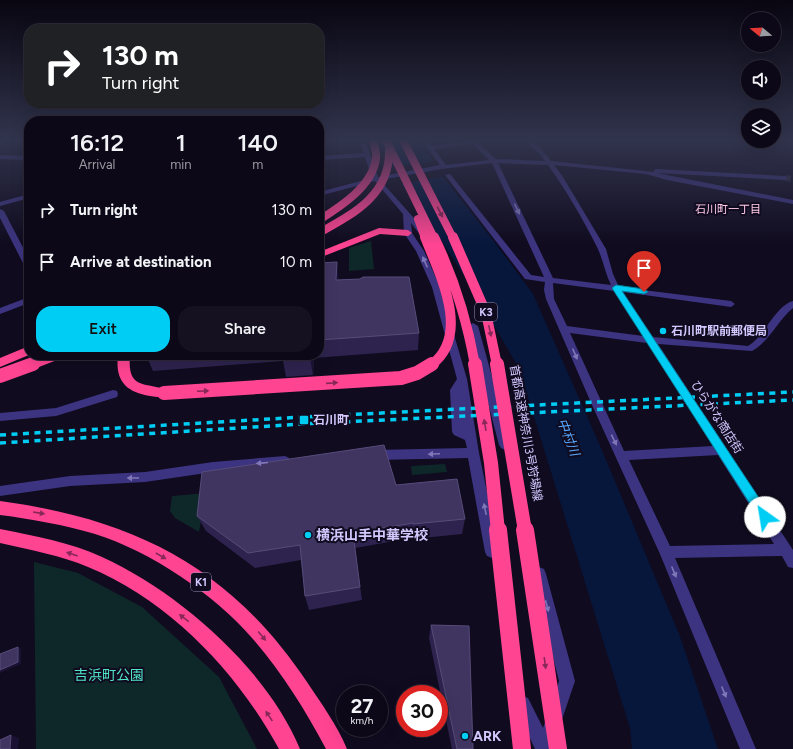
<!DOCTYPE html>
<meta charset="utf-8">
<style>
body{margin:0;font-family:Figtree,"Noto Sans JP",sans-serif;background:#151120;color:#f1f3f6;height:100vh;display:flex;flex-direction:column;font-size:15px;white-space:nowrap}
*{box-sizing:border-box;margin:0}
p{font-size:13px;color:#9a9aa1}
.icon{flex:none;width:22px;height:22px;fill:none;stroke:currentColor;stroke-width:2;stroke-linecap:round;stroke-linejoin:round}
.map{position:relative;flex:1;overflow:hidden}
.sheet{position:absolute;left:24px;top:116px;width:300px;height:244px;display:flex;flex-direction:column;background:#0c0817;border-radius:16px;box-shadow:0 4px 16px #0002,0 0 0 1px #2c2936}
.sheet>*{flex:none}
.hud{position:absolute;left:24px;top:24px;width:300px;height:84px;border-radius:16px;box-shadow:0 4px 16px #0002,0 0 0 1px #2c2936;background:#202124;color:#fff;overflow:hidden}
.needle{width:26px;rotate:288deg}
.fabs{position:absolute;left:741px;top:12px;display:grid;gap:8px}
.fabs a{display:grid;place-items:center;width:40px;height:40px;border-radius:50%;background:#0c0817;box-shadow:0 4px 16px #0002,0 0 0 1px #2c2936;font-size:20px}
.speed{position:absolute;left:336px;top:685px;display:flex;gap:8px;font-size:20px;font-weight:700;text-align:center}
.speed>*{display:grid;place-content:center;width:52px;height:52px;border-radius:50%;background:#0c0817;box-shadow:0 4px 16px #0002,0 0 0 1px #2c2936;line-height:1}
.speed small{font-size:10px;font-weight:400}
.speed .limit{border:6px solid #d22;background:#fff;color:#111}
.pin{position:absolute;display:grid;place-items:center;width:34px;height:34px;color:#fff;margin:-41px -17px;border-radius:50% 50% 50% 0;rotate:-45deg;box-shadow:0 0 4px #0007}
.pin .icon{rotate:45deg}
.me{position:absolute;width:44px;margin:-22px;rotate:328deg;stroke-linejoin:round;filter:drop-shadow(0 0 3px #0008)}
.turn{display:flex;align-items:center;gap:14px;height:84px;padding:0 12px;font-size:18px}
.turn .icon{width:52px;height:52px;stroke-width:2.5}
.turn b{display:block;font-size:28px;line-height:34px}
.eta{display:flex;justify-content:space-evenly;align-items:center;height:68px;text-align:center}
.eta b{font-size:24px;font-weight:600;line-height:28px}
.cta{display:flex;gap:8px;margin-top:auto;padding:8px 12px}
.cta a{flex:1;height:46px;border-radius:16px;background:#00cdf4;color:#111;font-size:16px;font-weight:600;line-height:46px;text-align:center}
.cta a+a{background:#151120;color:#f1f3f6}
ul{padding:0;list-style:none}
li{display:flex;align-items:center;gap:12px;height:52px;padding:0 12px}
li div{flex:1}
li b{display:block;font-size:15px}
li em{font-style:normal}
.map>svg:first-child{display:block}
.green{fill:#0e2829}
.water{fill:#07173c}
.pier{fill:#100b1f}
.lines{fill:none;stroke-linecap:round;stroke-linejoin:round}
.minor-tunnel{stroke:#2d2841;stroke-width:6;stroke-dasharray:6 3.5;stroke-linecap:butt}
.minor{fill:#3c3480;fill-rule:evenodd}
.highway{fill:#ff4492;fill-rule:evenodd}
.rail{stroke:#00cdf4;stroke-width:3.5;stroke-dasharray:6 5.5;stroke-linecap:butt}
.highway-bridge-far3{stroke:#ff4492;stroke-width:8}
.highway-bridge-far2{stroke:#ff4492;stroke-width:10}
.highway-bridge-far1{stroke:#ff4492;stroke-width:14}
.highway-bridge{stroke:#ff4492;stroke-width:18}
.wall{fill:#2e234e}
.shaded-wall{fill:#1b1233}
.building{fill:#403561;stroke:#574c7a}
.oneway{fill:#8077b9}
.oneway2{fill:#882858}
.route{fill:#00cdf4;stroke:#00859f}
.poi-dot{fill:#00cdf4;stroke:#100b1f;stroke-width:1.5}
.labels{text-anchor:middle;stroke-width:4;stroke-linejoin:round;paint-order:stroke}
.far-neighbourhood-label{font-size:11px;fill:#ffcbe9;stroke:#100b1f}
.shield{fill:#100b1f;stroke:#9890bc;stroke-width:1}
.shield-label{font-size:11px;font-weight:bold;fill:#d3c9ff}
.poi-label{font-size:12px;font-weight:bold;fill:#d3c9ff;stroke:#100b1f;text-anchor:start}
.street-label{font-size:12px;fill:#d3c9ff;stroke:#100b1f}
.water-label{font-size:13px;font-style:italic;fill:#57a7ff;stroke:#100b1f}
.near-poi-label{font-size:14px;font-weight:bold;fill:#d3c9ff;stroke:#100b1f;text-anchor:start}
.near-park-label{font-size:14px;fill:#51e3c8;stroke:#100b1f}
</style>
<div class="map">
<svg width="793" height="749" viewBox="0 0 793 749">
<rect width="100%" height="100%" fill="#100b1f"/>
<path class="green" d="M371,241L374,269L349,271V248Z
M445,464L447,472L412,475L411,466Z
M206,493L199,532L175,518L170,511L172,496Z
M34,562L78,573L142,607L219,677L257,749H36Z"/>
<path class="water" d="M378,140H420L444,178L496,244L533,294L601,448L679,634L718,749H632L630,728L519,368L465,277L432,226L402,185Z"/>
<path class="pier" d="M434,161L445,176L400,184L391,167Z"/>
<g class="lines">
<path class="minor-tunnel" d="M785,178L793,179"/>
<path class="minor" d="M2,140H9L0,146V141Z
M359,140H365L378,177L440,165L421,140H427L432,146L475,140L496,159L545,161L539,153L523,140C536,140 544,152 551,161L654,172V170L656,169L785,176L788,178L785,180L657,173L793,200V204L667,180L646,174L554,165L563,177L606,249L613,274L619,287L731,301L735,304L731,307L623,292L653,337L748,346C765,336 775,306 793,301V308C777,321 770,341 752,351L658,344L793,550V568L788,567L782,556L675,558L756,749H740L660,554L592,405L546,299L544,290L545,282L525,279L445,175L450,174L531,275L544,277L492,163L441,169L380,180L429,235L425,237H422L411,223L412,233L424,251L440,287L467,379L479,453L494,526L499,552L497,556L492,558L487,556L485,552L468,458L375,460L371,458L369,455L371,452L375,450L467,448L465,440L454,435L452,432L450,390L457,379L432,287L416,251L404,233L403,214L375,181L319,196V192L372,178L365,157L319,160V156L364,153ZM473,144L489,160L446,165L434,149ZM498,163L548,165C566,190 583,219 597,247C603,259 605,273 611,285L553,278ZM553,283L614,291L643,336L567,326L554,299ZM570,333L647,343L713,446L624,451ZM718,455L774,544L670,546L629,460Z
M0,155L29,156V160L0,159Z
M29,194V198L0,206V202Z
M0,209L4,211L29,259V269L25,267L0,218Z
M29,297V303L0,314V308Z
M473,323L478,326L511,445L509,448L505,450L501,448L499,445L468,326Z
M113,390L117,391L118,394L117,397L56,416L0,421V413L56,408Z
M285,456L289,458L291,461L289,464L285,466L213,472L145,482L70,486L0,496V486L70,476L145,472L213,462Z
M539,567L544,569L546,574L575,681L552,749H535L514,704L516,698L522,696L528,698L543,728L559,681L532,574L534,569Z"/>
<path class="highway" d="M379,228L408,230L412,233L408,236L380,234L319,258V252Z
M29,346V355L0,367V358Z
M118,355H130C127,390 144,382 168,390L170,393L168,396C162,398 156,397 150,396C125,392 115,380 118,355Z
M0,501C134,519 230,567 307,682C321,703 337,725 347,749H326C306,711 281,671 252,638C214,594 150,551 95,534C64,525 32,519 0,515Z
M0,529C34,536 70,542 102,557C179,592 267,669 300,749H279C237,672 170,601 88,567C60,555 30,550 0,543Z"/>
<path class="rail" d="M0,435L303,417L793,392
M0,443L302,424L793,400"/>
<path class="highway-bridge-far3" d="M386,140L434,238
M403,140L453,238
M418,219L425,238
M319,220C340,207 373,186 376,158C377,152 374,146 373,140
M319,233C353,214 390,195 389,151"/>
<path class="highway-bridge-far2" d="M425,237C439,273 472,335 431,365
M434,237C454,278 467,320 475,365
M453,237L486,313L497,365
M30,365L56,355"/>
<path class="highway-bridge-far1" d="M475,364L491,463L498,531
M497,364L525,531
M0,376L33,364
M164,393L401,378L417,373L432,364"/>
<path class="highway-bridge" d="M498,530L522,749
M525,530L558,749"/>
</g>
<path class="wall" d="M319,263L339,280L419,333L418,350L314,358L313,375L286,377L283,361L153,371L146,355H319Z
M396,485L465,519L462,534L412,539V538L355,548L362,600L309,610L305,596L301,560L255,568L206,531L197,516Z
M431,625L473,749H452L429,638Z"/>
<path class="shaded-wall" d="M337,262L339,279L338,297L336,280Z
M310,355H314V358L313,375L310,358Z
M18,647L21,649V664L0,673V670Z
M11,735L19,738L18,749H10Z"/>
<path class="building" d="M337,262L336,280L360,279L363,277H409L419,333L319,340V263Z
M283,355H310V358L283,360Z
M384,445L396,485L457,479L465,519L413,524V523L353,533L360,587L305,596L300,545L248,553L197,516L202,472Z
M431,625L469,626L473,749H457Z
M18,647V662L0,670V654Z
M11,735L10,749H0V740Z"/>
<defs><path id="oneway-solid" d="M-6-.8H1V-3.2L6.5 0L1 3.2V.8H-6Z"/></defs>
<g class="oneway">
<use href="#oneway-solid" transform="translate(517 209) rotate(65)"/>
<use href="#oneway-solid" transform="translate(425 262) rotate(-114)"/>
<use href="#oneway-solid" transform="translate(575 354) rotate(67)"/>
<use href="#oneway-solid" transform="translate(614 440) rotate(64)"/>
<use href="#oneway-solid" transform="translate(434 454) rotate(178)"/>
<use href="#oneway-solid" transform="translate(262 463) rotate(175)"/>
<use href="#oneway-solid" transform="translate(133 478) rotate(180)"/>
<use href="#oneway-solid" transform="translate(485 509) rotate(-102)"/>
<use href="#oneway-solid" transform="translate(674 572) rotate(67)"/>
<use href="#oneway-solid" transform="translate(547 606) rotate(75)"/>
<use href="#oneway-solid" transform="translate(724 692) rotate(67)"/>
</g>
<g class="oneway2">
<use href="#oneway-solid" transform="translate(440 212) rotate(62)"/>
<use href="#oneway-solid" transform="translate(490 331) rotate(77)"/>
<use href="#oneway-solid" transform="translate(332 383) rotate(-4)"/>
<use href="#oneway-solid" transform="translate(203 391) rotate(-3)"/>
<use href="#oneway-solid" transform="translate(485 425) rotate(-100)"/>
<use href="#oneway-solid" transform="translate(39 513) rotate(9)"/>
<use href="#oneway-solid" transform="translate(72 554) rotate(-161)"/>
<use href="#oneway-solid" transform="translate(161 556) rotate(30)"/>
<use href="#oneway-solid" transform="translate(184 618) rotate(-143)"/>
<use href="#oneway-solid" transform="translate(262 636) rotate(50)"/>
<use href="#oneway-solid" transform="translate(545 663) rotate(82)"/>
<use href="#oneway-solid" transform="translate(269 716) rotate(-124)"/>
</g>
<linearGradient id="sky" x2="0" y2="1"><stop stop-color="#090611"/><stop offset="0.57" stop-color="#31344d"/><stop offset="1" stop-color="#31344d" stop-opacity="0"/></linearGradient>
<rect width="793" height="245" fill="url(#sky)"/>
<path class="route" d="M616,285L644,289L648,292L644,294L622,291L769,513L771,517L769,521L765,522L761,521L612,288Z"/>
<g class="poi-dot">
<circle cx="663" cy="331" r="4"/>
<rect x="299" y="415" width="10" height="10" rx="2"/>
<circle cx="308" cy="535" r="4"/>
<circle cx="465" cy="736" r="4"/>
</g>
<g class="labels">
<g class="far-neighbourhood-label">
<text x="728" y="213">石川町一丁目</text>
</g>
<g class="shield">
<rect x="475" y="303" width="22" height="18" rx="3"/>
<rect x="191" y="573" width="20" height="18" rx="3"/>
</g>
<g class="shield-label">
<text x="486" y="316">K3</text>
<text x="201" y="586">K1</text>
</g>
<g class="poi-label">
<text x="671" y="335">石川町駅前郵便局</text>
<text x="313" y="424">石川町</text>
</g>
<g class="street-label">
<text transform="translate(717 417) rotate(57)" y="4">ひらがな商店街</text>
<text transform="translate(526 433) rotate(80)" y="4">首都高速神奈川3号狩場線</text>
</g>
<g class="water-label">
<text transform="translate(569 437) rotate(69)" y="5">中村川</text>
</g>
<g class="near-poi-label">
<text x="316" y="540">横浜山手中華学校</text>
<text x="473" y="741">ARK</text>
</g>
<g class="near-park-label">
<text x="109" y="680">吉浜町公園</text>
</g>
</g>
</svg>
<div class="fabs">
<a><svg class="needle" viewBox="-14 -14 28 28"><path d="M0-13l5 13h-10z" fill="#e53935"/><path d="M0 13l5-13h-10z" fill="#9a9aa1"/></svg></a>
<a><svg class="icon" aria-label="sound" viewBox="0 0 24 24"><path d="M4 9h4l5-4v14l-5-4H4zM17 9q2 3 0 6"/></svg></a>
<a><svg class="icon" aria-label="layers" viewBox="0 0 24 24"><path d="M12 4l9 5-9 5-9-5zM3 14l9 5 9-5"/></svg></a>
</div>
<div class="speed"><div>27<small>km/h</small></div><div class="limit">30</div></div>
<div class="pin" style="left:644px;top:292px;background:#d93025"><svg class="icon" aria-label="arrive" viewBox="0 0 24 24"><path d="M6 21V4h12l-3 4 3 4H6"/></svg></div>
<svg class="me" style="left:765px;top:517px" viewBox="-20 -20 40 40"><circle r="19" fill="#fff"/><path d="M0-13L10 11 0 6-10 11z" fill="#00cdf4"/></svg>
<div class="hud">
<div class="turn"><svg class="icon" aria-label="right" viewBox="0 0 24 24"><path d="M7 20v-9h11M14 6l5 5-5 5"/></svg><div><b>130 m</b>Turn right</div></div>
</div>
<section class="sheet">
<div class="eta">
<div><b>16:12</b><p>Arrival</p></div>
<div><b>1</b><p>min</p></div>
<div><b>140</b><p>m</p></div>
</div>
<ul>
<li><svg class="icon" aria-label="right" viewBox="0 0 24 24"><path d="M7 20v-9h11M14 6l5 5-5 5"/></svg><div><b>Turn right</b></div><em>130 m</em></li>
<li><svg class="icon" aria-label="arrive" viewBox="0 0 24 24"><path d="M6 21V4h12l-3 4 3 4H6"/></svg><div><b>Arrive at destination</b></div><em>10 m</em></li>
</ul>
<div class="cta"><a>Exit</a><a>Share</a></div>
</section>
</div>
